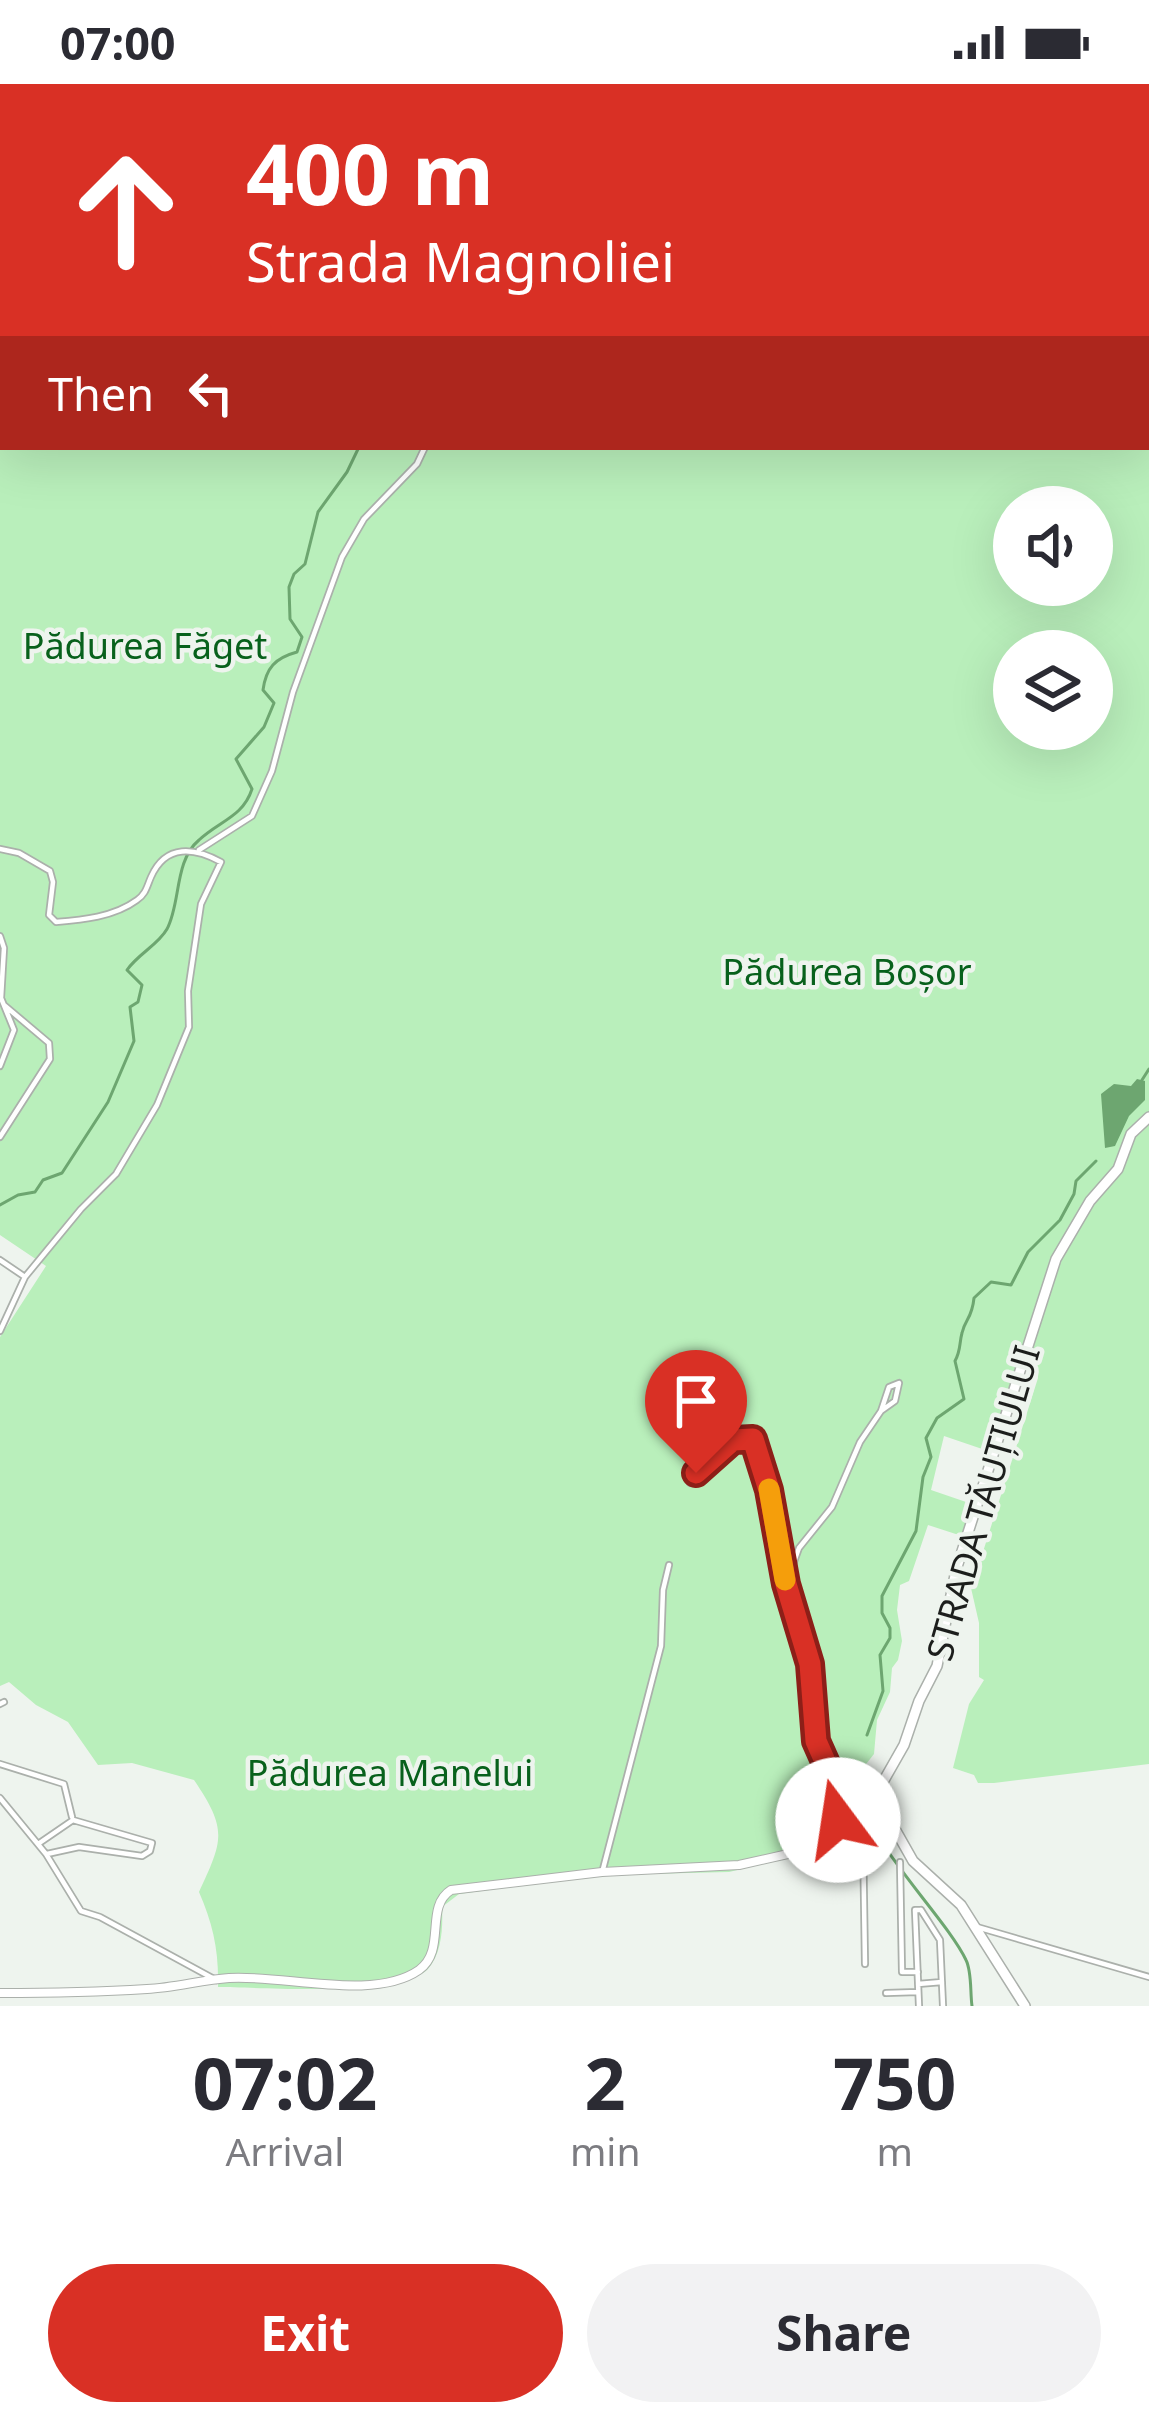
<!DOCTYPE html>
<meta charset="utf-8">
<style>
body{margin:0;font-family:"Noto Sans",sans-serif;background:#f2f2f3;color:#2b2b33;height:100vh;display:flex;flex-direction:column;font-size:45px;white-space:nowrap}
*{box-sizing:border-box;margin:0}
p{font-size:39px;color:#7c7c81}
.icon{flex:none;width:66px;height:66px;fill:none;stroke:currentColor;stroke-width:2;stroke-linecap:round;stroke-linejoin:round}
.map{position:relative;height:1922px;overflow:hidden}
.details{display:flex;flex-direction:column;background:#fff;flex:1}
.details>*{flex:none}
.guide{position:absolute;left:0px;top:0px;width:1149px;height:366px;box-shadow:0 12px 48px #0002;background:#d93025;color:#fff;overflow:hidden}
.controls{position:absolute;left:993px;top:402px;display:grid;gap:24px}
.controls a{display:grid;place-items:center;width:120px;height:120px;border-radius:50%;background:#fff;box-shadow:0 12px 48px #0002;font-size:60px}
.pin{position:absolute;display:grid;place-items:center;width:102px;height:102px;color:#fff;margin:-123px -51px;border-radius:50% 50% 50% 0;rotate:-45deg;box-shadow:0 0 12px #0007}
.pin .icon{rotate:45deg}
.me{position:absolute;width:132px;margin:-66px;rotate:346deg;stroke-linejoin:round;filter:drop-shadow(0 0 9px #0008)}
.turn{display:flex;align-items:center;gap:42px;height:252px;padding:0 48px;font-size:54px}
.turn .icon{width:156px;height:156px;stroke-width:2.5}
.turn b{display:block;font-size:84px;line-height:102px}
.then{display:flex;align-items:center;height:114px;padding:0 48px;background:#0003;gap:24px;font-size:45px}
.eta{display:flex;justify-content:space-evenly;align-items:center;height:204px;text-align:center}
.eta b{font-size:72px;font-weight:700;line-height:84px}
.button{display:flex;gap:24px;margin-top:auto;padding:24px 48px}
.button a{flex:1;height:138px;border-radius:72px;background:#d93025;color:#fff;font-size:48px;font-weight:700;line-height:138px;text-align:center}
.button a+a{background:#f2f2f3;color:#2b2b33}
.status{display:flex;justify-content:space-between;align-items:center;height:84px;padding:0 60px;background:#fff;direction:ltr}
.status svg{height:33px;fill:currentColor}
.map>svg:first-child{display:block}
.green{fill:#b9efbb;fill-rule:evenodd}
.water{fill:#6da670}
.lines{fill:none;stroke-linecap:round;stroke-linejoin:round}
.stream{stroke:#6da670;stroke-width:3}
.minor-casing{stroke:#abb0ab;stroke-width:8}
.tertiary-casing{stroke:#abb0ab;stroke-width:10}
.secondary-casing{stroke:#abb0ab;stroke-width:12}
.minor{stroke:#fff;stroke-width:4.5}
.tertiary{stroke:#fff;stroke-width:8}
.secondary{stroke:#fff;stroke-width:9}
.route-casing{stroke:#8d1f18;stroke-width:30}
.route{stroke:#d93025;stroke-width:21}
.slow{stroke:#f59e0b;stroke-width:21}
.labels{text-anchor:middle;stroke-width:9;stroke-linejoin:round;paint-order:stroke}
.park-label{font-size:36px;fill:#08611c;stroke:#eef4ee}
.street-label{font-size:36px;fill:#1c1e1c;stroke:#eef4ee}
</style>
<div class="status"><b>07:00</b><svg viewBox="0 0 49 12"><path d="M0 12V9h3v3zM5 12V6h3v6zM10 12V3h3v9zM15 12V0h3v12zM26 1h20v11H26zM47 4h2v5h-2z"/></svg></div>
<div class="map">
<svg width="1149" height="1922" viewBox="0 0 1149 1922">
<rect width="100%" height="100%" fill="#eef4ee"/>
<path class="green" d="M0,0H1149V1680L994,1699H978L974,1691L953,1684L969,1620L984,1596L979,1593V1539L971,1504L961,1502V1498L972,1495L982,1471L1038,1294L1037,1285L1021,1279L991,1368L944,1352L931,1406L969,1419L975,1425L965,1453L928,1441L909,1497L900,1501L897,1526L902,1557L898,1576L892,1584L890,1608L877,1636L874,1670L859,1689V1719L866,1742L859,1746V1757L729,1788L604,1791L459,1810L442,1823C443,1843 442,1869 428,1885C400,1914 260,1903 218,1903C219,1867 213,1840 199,1808C223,1756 228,1746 194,1696L132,1679L98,1681L68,1638L36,1621L9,1598L0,1602V1253L46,1182L0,1151ZM3,3H1146V363H3ZM1014,423H1092V501H1014ZM1014,567H1092V645H1014Z"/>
<path class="water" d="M1137,995L1145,997V1016L1129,1032L1115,1062L1105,1064L1101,1010L1114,1000L1131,1002Z"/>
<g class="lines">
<path class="stream" d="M506,0L507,3
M1142,996L1149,985
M0,1121L18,1111L35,1108L43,1096L62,1089L108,1018L134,957L130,923L138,918L142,901L127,886C138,870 158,861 167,845C181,819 174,777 199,756C219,737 243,733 252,705L236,675L264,643L274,619L263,606C266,584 275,574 297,568L302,553L290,535L289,503L294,490L305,480L318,428L347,388L359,363
M867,1651L883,1607L880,1571L890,1554V1544L882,1529V1512L916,1447L923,1393L931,1373L926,1354L937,1334L964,1315L955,1277C961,1266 959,1260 962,1249C965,1235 972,1235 974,1214L991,1198L1011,1201L1028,1168L1060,1136L1074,1110L1076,1097L1096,1077
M856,1683C842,1734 944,1829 966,1876C972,1888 970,1908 972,1922"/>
<defs>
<path id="minor" d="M480,0L481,3
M0,765L19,769L50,787L53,798L49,831L56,838C82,836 114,833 137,816C146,810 147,802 151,793C166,759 195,764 221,778L201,820L188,907L189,943L157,1021L116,1090L81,1125L25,1193L0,1247
M199,766L252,732L272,687L293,608L342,473L364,435L417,380L425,363
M0,852L4,864L1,914L14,946L0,982
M0,1053L50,975L49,959L4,921
M0,1176L25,1193
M690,1399L733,1356L753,1355L769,1406L786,1500L811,1585L817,1661L836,1702L839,1735L846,1756
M786,1500L799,1464L832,1423L860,1358L881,1327L889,1303L899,1299L895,1317L881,1327
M0,1620L4,1618
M0,1680L64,1700L72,1733
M0,1714L46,1770L81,1827L100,1833L216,1896
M863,1753L865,1880
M38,1760L73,1736L152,1759L150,1767L142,1772L79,1763L47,1770
M900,1778L902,1888H918
M603,1785L661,1562L663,1506L669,1481
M921,1826L940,1856L943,1922
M977,1843L1149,1893
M918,1900L942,1898
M886,1909L918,1908
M919,1922L915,1826H921"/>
<path id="tertiary" d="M0,1909C49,1909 98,1908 147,1905C174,1904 201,1896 229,1894C282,1890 373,1918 419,1886C447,1866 424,1823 451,1806L602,1788L739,1781L863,1753L894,1740"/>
<path id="secondary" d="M1025,1922L961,1821L913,1777L883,1724L879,1705L904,1661L919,1617L937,1582L956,1486L1056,1175L1090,1117L1118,1085L1131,1050L1149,1033"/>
</defs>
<use href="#minor" class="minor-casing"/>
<use href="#tertiary" class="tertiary-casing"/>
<use href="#secondary" class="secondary-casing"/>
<use href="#minor" class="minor"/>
<use href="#tertiary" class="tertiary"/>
<use href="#secondary" class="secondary"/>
</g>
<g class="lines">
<defs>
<path id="route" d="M696,1389L733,1356L753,1355L769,1406L786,1500L810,1580L816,1657L836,1702L838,1736"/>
</defs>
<use href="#route" class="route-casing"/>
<use href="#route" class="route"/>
<path class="slow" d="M769,1405L785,1496"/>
</g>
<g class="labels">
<g class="park-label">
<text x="145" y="575">Pădurea Făget</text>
<text x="847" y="901">Pădurea Boșor</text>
<text x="390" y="1702">Pădurea Manelui</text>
</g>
<g class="street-label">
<text transform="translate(983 1419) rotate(-74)" y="13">STRADA TĂUȚIULUI</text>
</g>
</g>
</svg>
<div class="controls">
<a><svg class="icon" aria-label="sound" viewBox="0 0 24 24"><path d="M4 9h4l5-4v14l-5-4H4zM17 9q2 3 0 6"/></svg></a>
<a><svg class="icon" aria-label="layers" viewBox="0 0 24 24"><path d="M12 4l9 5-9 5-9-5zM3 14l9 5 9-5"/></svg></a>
</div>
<div class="pin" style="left:696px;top:1389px;background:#d93025"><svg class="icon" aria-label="arrive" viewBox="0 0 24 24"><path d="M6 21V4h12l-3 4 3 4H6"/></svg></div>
<svg class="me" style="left:838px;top:1736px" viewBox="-20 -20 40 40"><circle r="19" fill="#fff"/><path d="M0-13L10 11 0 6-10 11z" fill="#d93025"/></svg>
<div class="guide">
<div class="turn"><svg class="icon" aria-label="ahead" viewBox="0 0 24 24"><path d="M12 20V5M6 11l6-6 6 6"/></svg><div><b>400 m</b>Strada Magnoliei</div></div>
<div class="then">Then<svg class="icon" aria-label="left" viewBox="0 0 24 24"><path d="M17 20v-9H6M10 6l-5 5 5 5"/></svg></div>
</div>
</div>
<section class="details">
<div class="eta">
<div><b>07:02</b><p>Arrival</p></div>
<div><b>2</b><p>min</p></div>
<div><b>750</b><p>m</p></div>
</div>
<div class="button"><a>Exit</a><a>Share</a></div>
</section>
